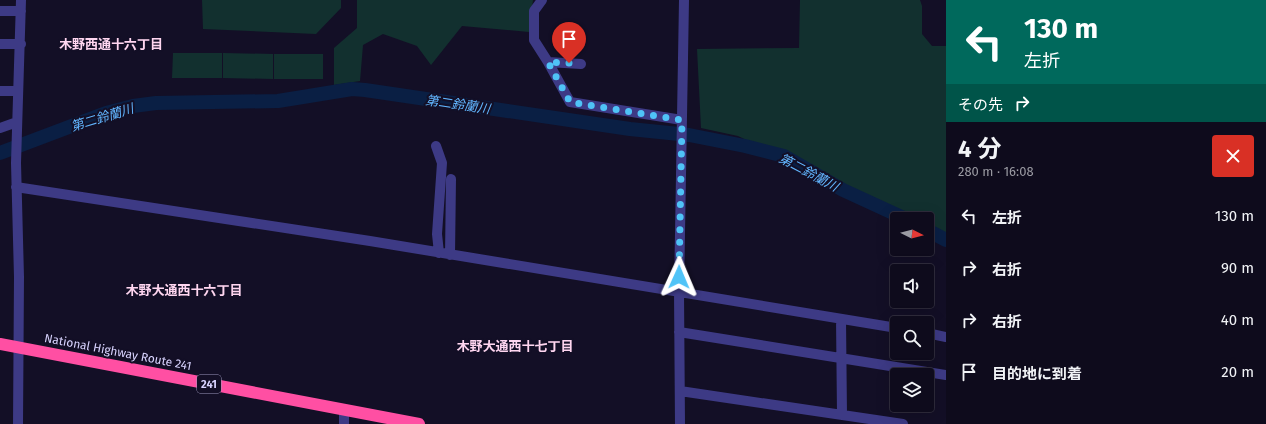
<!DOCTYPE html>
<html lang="ja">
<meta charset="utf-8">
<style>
body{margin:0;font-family:"Fira Sans","Noto Sans JP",sans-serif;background:#1c1929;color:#f1f3f6;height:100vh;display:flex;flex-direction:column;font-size:15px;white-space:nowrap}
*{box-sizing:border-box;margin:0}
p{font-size:13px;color:#9b9ba3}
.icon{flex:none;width:22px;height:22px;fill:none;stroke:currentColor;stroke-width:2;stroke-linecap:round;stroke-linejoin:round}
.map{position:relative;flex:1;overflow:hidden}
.panel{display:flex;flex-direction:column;background:#0e0b1c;width:320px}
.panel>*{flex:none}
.top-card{background:#00695c;color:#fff;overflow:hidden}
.needle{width:26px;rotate:96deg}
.tools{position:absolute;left:890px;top:212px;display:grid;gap:8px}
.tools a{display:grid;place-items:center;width:44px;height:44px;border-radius:4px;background:#0e0b1c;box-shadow:0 4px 16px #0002,0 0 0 1px #2e2b3b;font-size:20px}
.pin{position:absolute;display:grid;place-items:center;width:34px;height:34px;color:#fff;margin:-41px -17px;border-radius:50% 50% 50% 0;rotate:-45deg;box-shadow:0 0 4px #0007}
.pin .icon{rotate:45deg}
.me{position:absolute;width:44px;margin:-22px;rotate:1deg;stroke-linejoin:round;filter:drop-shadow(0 0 3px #0008)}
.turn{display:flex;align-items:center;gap:14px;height:84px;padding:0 12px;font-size:18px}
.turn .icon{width:52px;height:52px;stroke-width:2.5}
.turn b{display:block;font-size:28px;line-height:34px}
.then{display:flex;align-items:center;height:38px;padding:0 12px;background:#0003;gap:8px;font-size:15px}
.round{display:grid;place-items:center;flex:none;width:42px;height:42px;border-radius:4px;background:#1c1929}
.head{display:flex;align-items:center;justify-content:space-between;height:68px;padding:0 12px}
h1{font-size:24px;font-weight:700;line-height:30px}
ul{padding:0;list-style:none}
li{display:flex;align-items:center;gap:12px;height:52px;padding:0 12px}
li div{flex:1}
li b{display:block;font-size:15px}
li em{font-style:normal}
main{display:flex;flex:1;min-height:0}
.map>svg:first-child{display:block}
.green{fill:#12302f}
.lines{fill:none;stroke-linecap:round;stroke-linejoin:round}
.river{stroke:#0a1f44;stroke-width:14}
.minor{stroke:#3d3a85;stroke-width:10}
.highway{stroke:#ff4fa3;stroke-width:12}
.route{stroke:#4fc3f7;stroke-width:7;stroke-dasharray:0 12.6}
.labels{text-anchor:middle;stroke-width:4;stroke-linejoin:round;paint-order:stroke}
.shield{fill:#130f26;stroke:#9e99be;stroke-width:1}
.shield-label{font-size:11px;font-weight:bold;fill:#d9d4ff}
.street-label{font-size:12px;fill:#d9d4ff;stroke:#130f26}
.neighbourhood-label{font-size:13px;font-weight:bold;fill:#ffd6f0;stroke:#130f26}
.water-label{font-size:13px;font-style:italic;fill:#62b6ff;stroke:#130f26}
</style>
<main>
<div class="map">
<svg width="946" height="424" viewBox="0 0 946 424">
<rect width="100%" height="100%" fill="#130f26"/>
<path class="green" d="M202,0H341V8L316,34L203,29Z
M357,0H533L529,32L462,26L431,65L417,46L383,34L363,45L360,81L334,85V48L357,28Z
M800,0H920L922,6V34L932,46H946V236L927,227V219H911L738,136L701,128L697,49L799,48Z
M173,53H222V78H172Z
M223,53L273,54V79L223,78Z
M274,54H323V79H274Z"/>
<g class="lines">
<path class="river" d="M0,153L106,113L133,106L156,103L278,101L352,89L365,90L630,129L689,135L745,146L784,156L843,190L906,219
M927,230L946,240"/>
<path class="minor" d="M542,0L534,11V40L548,62
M0,11H21
M0,44H21
M581,64L548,62L570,102L682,120
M0,91H17
M0,128L17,122
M436,146L442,163L437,234L439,253
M16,187L370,241L897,328
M450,255L451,179
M841,319L842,415
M679,332L946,375
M927,333L946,337
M680,391L903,424
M18,424L19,277L16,163L21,0
M344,424V410
M680,424L679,292L684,0"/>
<path class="highway" d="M0,344L419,424"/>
</g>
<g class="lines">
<path class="route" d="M569,63L548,62L570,102L682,120L679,277"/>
</g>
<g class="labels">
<rect class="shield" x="197" y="375" width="24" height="18" rx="3"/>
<g class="shield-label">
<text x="209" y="388">241</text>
</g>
<g class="street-label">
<text transform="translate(118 352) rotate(11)" y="4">National Highway Route 241</text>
</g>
<g class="neighbourhood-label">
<text x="111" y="49">木野西通十六丁目</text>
<text x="184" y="295">木野大通西十六丁目</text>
<text x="515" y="351">木野大通西十七丁目</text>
</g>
<g class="water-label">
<text transform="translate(458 104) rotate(8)" y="5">第二鈴蘭川</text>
<text transform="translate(102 117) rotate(-17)" y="5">第二鈴蘭川</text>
<text transform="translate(809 172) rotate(28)" y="5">第二鈴蘭川</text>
</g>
</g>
</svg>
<div class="tools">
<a><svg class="needle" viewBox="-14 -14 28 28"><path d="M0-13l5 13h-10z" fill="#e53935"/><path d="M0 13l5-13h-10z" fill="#9b9ba3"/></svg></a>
<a><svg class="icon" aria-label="sound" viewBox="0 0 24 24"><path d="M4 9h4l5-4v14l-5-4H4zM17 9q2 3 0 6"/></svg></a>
<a><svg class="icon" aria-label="search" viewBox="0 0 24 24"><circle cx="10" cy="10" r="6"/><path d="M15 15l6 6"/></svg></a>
<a><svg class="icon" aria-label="layers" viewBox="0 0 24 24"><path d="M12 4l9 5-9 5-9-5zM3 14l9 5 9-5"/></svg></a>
</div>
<div class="pin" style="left:569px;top:63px;background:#d93025"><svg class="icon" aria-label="arrive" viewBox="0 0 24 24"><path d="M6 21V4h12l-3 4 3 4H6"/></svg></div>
<svg class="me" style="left:679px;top:277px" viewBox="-20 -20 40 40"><path d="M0-17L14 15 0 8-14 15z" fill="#4fc3f7" stroke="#fff" stroke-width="4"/></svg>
</div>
<section class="panel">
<div class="top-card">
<div class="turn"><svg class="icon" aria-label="left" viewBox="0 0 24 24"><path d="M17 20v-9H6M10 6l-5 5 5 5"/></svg><div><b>130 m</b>左折</div></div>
<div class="then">その先<svg class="icon" aria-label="right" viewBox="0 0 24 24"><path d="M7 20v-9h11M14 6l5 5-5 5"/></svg></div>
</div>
<div class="head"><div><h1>4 分</h1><p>280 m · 16:08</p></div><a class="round" style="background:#d93025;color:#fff"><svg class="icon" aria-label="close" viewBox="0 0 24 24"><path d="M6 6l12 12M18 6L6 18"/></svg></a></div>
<ul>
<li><svg class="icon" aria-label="left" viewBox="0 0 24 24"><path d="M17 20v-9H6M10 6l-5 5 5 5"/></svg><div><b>左折</b></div><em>130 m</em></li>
<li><svg class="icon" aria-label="right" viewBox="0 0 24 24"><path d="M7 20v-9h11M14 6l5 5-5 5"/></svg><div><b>右折</b></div><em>90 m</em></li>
<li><svg class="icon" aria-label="right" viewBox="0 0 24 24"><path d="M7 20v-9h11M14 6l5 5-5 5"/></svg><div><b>右折</b></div><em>40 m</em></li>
<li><svg class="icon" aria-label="arrive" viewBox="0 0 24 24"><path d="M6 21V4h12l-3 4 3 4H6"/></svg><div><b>目的地に到着</b></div><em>20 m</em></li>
</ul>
</section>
</main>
